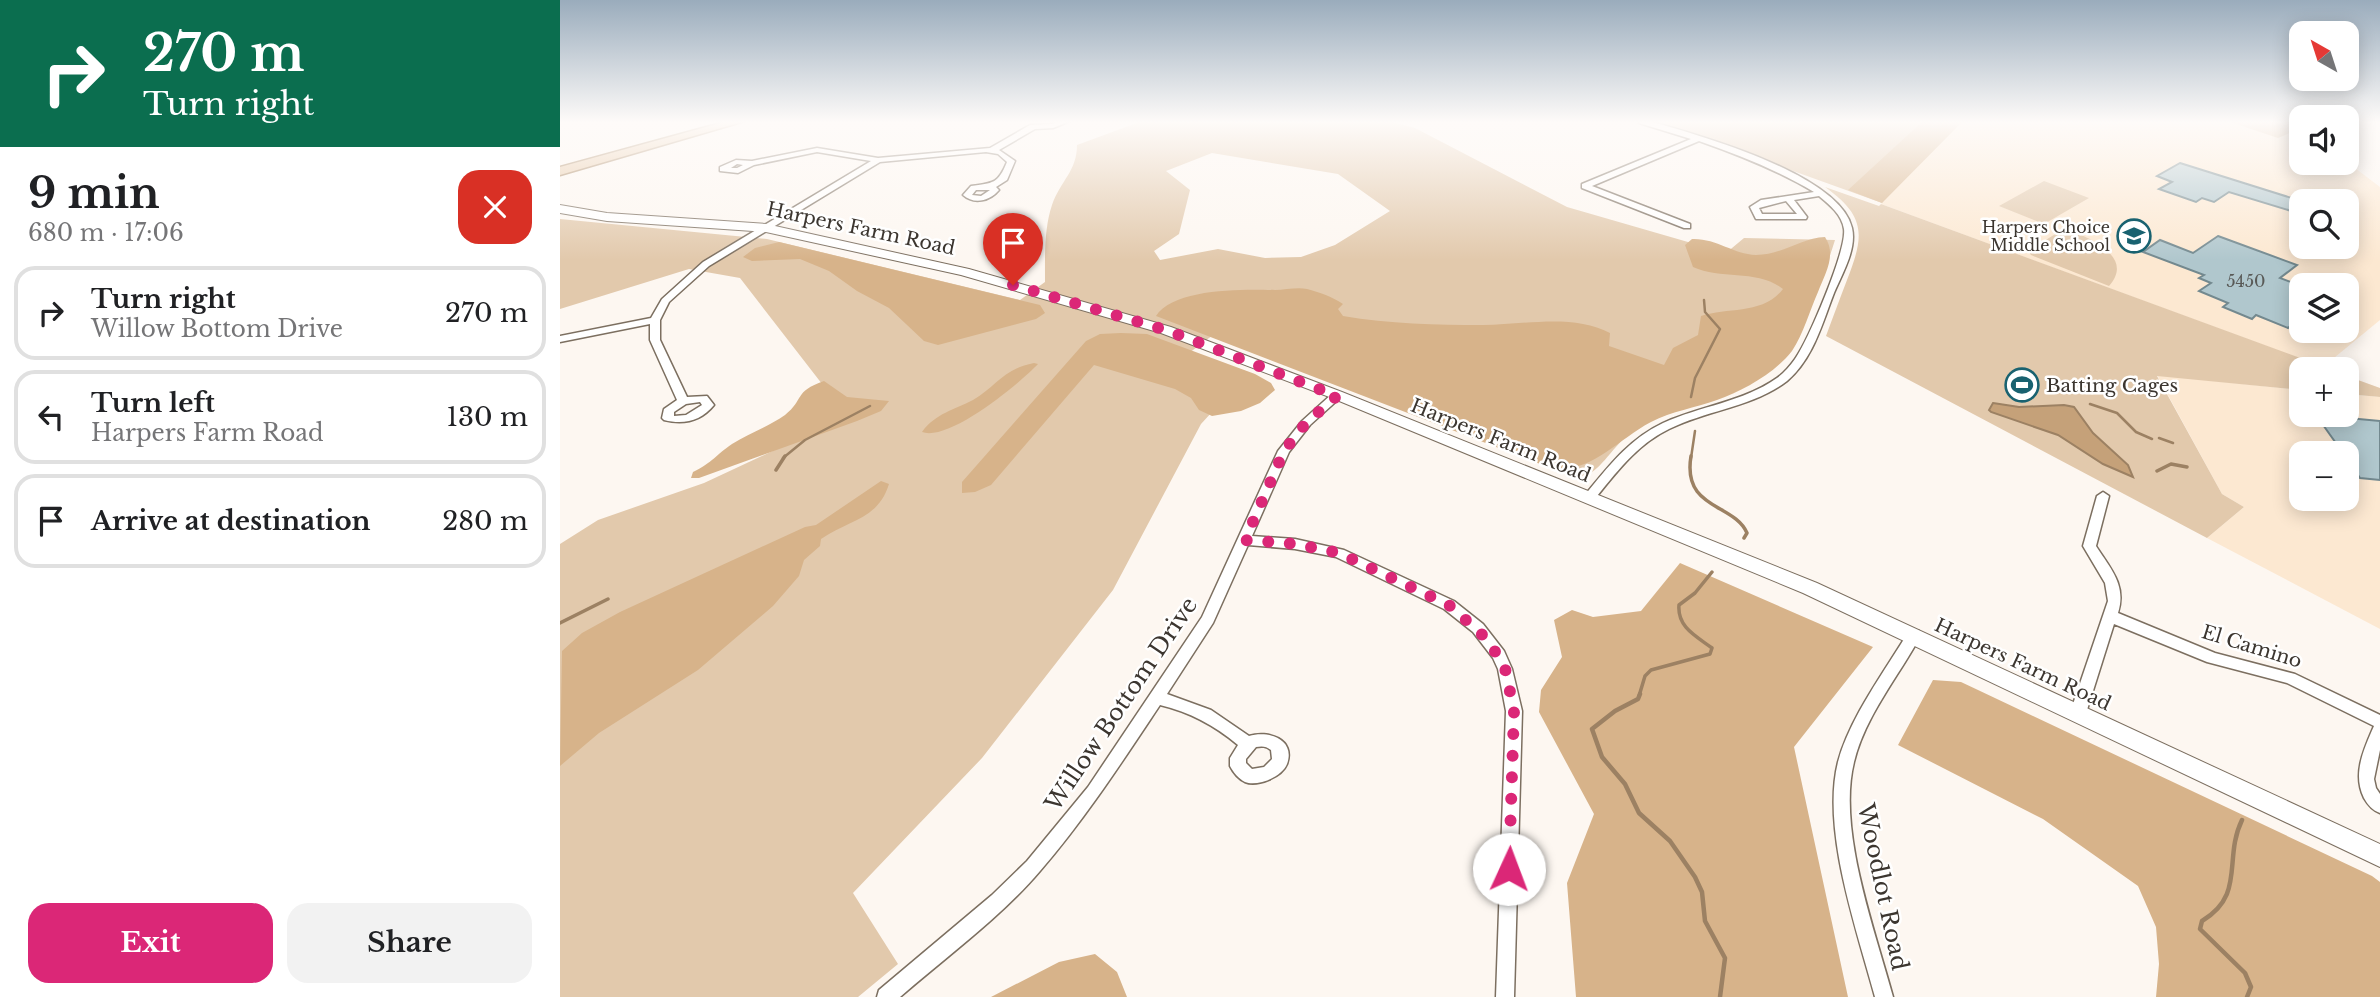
<!DOCTYPE html>
<meta charset="utf-8">
<style>
body{margin:0;font-family:"Libre Baskerville",serif;background:#f2f2f2;color:#202124;height:100vh;display:flex;flex-direction:column;font-size:26px;white-space:nowrap}
*{box-sizing:border-box;margin:0}
p{font-size:23px;color:#757577}
.icon{flex:none;width:38px;height:38px;fill:none;stroke:currentColor;stroke-width:2;stroke-linecap:round;stroke-linejoin:round}
.map{position:relative;flex:1;overflow:hidden}
.panel{display:flex;flex-direction:column;background:#fff;width:560px}
.panel>*{flex:none}
.hud{background:#0b6e4f;color:#fff;overflow:hidden}
.needle{width:46px;rotate:321deg}
.buttons{position:absolute;left:1729px;top:21px;display:grid;gap:14px}
.buttons a{display:grid;place-items:center;width:70px;height:70px;border-radius:14px;background:#fff;box-shadow:0 4px 18px #0003;font-size:35px}
.pin{position:absolute;display:grid;place-items:center;width:60px;height:60px;color:#fff;margin:-72px -30px;border-radius:50% 50% 50% 0;rotate:-45deg;box-shadow:0 0 7px #0007}
.pin .icon{rotate:45deg}
.me{position:absolute;width:77px;margin:-38px;rotate:2deg;stroke-linejoin:round;filter:drop-shadow(0 0 5px #0008)}
.turn{display:flex;align-items:center;gap:24px;height:147px;padding:0 28px;font-size:32px}
.turn .icon{width:91px;height:91px;stroke-width:2.5}
.turn b{display:block;font-size:49px;line-height:60px}
.round{display:grid;place-items:center;flex:none;width:74px;height:74px;border-radius:21px;background:#f2f2f2}
.summary{display:flex;align-items:center;justify-content:space-between;height:119px;padding:0 28px}
h1{font-size:42px;font-weight:800;line-height:52px}
.button{display:flex;gap:14px;margin-top:auto;padding:14px 28px}
.button a{flex:1;height:80px;border-radius:21px;background:#db2777;color:#fff;font-size:28px;font-weight:800;line-height:80px;text-align:center}
.button a+a{background:#f2f2f2;color:#202124}
ul{padding:0;list-style:none}
li{display:flex;align-items:center;gap:21px;height:94px;margin:0 14px 10px;padding:0 14px;border:4px solid #e0e0e0;border-radius:21px}
li div{flex:1}
li b{display:block;font-size:26px}
li em{font-style:normal}
main{display:flex;flex:1;min-height:0}
.map>svg:first-child{display:block}
.built{fill:#fce8d1;fill-rule:evenodd}
.green{fill:#e2c9ac;fill-rule:evenodd}
.forest{fill:#d7b38a}
.water{fill:#c5a179;stroke:#9c8163;stroke-width:2}
.lines{fill:none;stroke-linecap:round;stroke-linejoin:round}
.stream-far2{stroke:#9c8163;stroke-width:2.5}
.stream-far1{stroke:#9c8163;stroke-width:3.5}
.stream{stroke:#9c8163;stroke-width:4.5}
.building{fill:#b0c7cd;stroke:#73898f;stroke-width:2}
.minor-casing{stroke:#7c6f60;stroke-width:3}
.secondary-casing{stroke:#7c6f60;stroke-width:2}
.primary-casing{stroke:#9f7a50;stroke-width:3}
.minor{fill:#fff;fill-rule:evenodd}
.secondary{fill:#fff;fill-rule:evenodd}
.primary{fill:#e5c5a1;fill-rule:evenodd}
.route{stroke:#db2777;stroke-width:12;stroke-dasharray:0 21.6}
.labels{text-anchor:middle;stroke-width:5;stroke-linejoin:round;paint-order:stroke}
.far-poi-label{font-size:16px;fill:#3c3630;stroke:#fff;text-anchor:end}
.number-label{font-size:16px;fill:#595a57}
.street-label{font-size:19px;fill:#3c3630;stroke:#fff}
.poi-label{font-size:19px;fill:#3c3630;stroke:#fff;text-anchor:start}
.near-street-label{font-size:23px;fill:#3c3630;stroke:#fff}
</style>
<main>
<section class="panel">
<div class="hud">
<div class="turn"><svg class="icon" aria-label="right" viewBox="0 0 24 24"><path d="M7 20v-9h11M14 6l5 5-5 5"/></svg><div><b>270 m</b>Turn right</div></div>
</div>
<div class="summary"><div><h1>9 min</h1><p>680 m · 17:06</p></div><a class="round" style="background:#d93025;color:#fff"><svg class="icon" aria-label="close" viewBox="0 0 24 24"><path d="M6 6l12 12M18 6L6 18"/></svg></a></div>
<ul>
<li><svg class="icon" aria-label="right" viewBox="0 0 24 24"><path d="M7 20v-9h11M14 6l5 5-5 5"/></svg><div><b>Turn right</b><p>Willow Bottom Drive</p></div><em>270 m</em></li>
<li><svg class="icon" aria-label="left" viewBox="0 0 24 24"><path d="M17 20v-9H6M10 6l-5 5 5 5"/></svg><div><b>Turn left</b><p>Harpers Farm Road</p></div><em>130 m</em></li>
<li><svg class="icon" aria-label="arrive" viewBox="0 0 24 24"><path d="M6 21V4h12l-3 4 3 4H6"/></svg><div><b>Arrive at destination</b></div><em>280 m</em></li>
</ul>
<div class="button"><a>Exit</a><a>Share</a></div>
</section>
<div class="map">
<svg width="1820" height="997" viewBox="0 0 1820 997">
<rect width="100%" height="100%" fill="#fdf7f1"/>
<path class="built" d="M1392,121H1732L1727,128L1741,136V163L1787,162L1820,187V320L1763,367L1321,204ZM1741,201H1787V247H1741ZM1741,285H1787V331H1741Z
M1597,375L1741,390V415H1787V394L1820,397V629L1647,538L1684,507L1662,494ZM1741,453H1787V499H1741Z"/>
<path class="green" d="M582,121H829L855,128L1007,207L1166,253L1184,238L1275,240C1262,282 1230,364 1190,384C1153,402 1112,408 1076,429C1056,441 1045,466 1026,476H1013L653,335L629,353L686,375L641,424L553,590L422,758L293,893L338,964L298,997H0V544L38,520L144,483L266,426L276,402L180,278L129,269L0,309V219L207,239L460,300L485,282C485,256 484,229 492,205C501,180 517,171 517,145ZM652,153L778,174L830,211L775,245L741,257L705,258L658,249L600,260L594,251L619,234L630,190L606,171Z
M1095,121H1392L1322,203Z
M1484,181L1529,198L1484,224L1439,206Z
M1265,187L1319,206L1321,204L1770,369H1741V390L1597,376L1662,494L1684,507L1647,538L1266,336C1273,317 1280,298 1287,280C1304,236 1307,217 1265,187Z
M1505,228C1527,237 1576,256 1549,286L1471,255L1468,251Z
M1787,376L1820,388V397L1787,394Z"/>
<path class="forest" d="M1363,121H1403L1322,203L1288,190Z
M1667,121H1741V128L1718,138Z
M1265,237C1277,255 1265,274 1258,292C1250,310 1243,335 1232,351C1215,373 1183,391 1157,400C1135,408 1112,411 1091,422C1057,440 1033,472 993,469L596,316C613,288 684,289 715,290C725,290 737,287 747,289C759,292 773,297 783,304L778,309L783,316C829,324 876,325 923,325C963,325 1013,313 1050,333L1049,346L1104,365L1113,348L1138,335L1141,316C1168,307 1203,315 1223,289C1198,269 1161,280 1133,267L1125,245L1132,239C1156,238 1173,254 1196,255C1222,255 1241,238 1265,237Z
M219,242L480,305L485,313L476,319L378,345L364,341L329,308L297,291L269,271L240,259L192,261L183,257L195,248Z
M561,333L587,334L695,374L711,383L715,390L700,403L681,411L652,416L639,410L631,398L615,389L534,365L431,485L415,492L402,493V482L526,341L540,334Z
M474,363L478,364C459,384 389,442 362,432C376,413 394,410 413,400C437,386 443,369 474,363Z
M264,381L287,397L329,401L321,411L297,421L139,478H131L133,472C153,462 156,455 172,444C189,433 208,427 225,415C245,399 233,392 264,381Z
M321,481L329,484C318,520 288,520 261,539L260,546L244,560L239,576L213,606L138,670L39,733L0,766L2,651L22,633L60,612L245,527L256,525Z
M1120,563L1313,647L1234,747L1288,997H1016L1007,883L1034,814L979,712L981,690L1002,657L994,620L1012,610L1033,617L1081,611Z
M1373,680L1401,682L1418,690L1812,876L1820,882V997H1596L1599,964L1596,927L1578,886L1483,819L1338,745Z
M535,954L557,972L567,997H431L499,962Z"/>
<path class="water" d="M1433,403L1459,407L1504,405L1514,407L1533,433L1568,465L1573,477L1543,464L1498,435L1431,412L1429,410Z"/>
<g class="lines">
<path class="stream-far2" d="M1131,397L1135,378L1160,329L1145,312L1144,300
M1530,404L1557,413L1576,432L1592,439
M1599,438L1613,443
M223,458L245,440L310,406
M1131,458L1135,431"/>
<path class="stream-far1" d="M1131,456C1122,510 1174,503 1187,533L1184,538
M216,470L225,456
M1597,471L1611,464L1627,467
M0,623L48,599
M1079,696L1085,676L1091,670L1150,654L1152,648C1136,636 1117,627 1119,605L1135,593L1152,572"/>
<path class="stream" d="M1080,694L1078,699L1055,711L1032,729L1042,757L1065,784L1079,813L1110,841L1135,877L1142,892L1145,921L1165,958L1160,997
M1682,820C1663,859 1686,895 1642,921L1640,929L1685,973L1691,987L1687,997"/>
</g>
<path class="building" d="M1620,163L1741,201V214L1669,192L1654,202L1642,198L1636,202L1599,189L1612,182L1597,176Z
M1658,236L1737,265L1720,278L1736,284L1731,287L1741,291V317L1728,328L1696,315L1692,319L1663,307L1668,303L1639,291L1651,283L1639,278L1644,275L1583,252L1600,240L1633,253Z
M1756,415L1820,421V480L1800,478L1787,459V453H1783Z"/>
<g class="lines">
<defs>
<path id="minor" d="M500,121H510L493,128L475,129L439,150L455,161L447,180L436,187L439,190C430,201 414,205 403,195L411,186C433,183 438,184 447,162L438,154L426,152L320,162L149,266L109,302L100,320V340L127,397L147,396L154,405C141,421 124,425 104,420L102,418L104,409L117,400L90,340V324L0,342V336L91,318L102,299L143,262L311,161L257,152L194,165L178,173L160,171V167L176,160L192,161L257,148L318,158L430,148L470,125L492,124ZM177,164L183,165L177,168H171ZM416,190H430L421,196L412,195ZM140,402L142,405L126,415L114,416V412L126,404Z
M1079,121H1089C1138,135 1280,174 1292,228C1297,249 1282,274 1274,293C1262,324 1253,359 1227,381C1193,407 1147,410 1109,429C1076,445 1056,473 1033,501H1025L1023,498L1025,495C1048,467 1069,439 1103,423C1140,406 1183,402 1217,378C1224,373 1230,366 1235,359C1248,341 1287,250 1284,229C1282,215 1270,205 1259,196L1234,200L1247,217L1246,219H1196L1190,207L1201,200L1254,192C1217,170 1179,155 1139,141L1032,186L1130,224V228H1124L1022,188V184L1131,139L1079,123ZM1226,201L1237,214H1202L1199,208Z
M777,392L781,393L782,395L781,397L750,425L729,452L692,536L735,539L784,550L894,601L923,624L944,651L952,669L962,711L954,997H936L946,711L938,669L933,658L913,632L884,609L776,557L735,549L688,545L653,623L607,694L651,710L689,736C708,730 736,739 727,764C722,777 697,787 685,782C679,779 673,772 670,766V758L678,745C654,725 630,712 600,705C562,762 525,819 480,871C442,916 385,958 340,997H317L319,990L432,895L467,861L528,787L642,617L718,451L742,421L773,393ZM696,747C702,746 706,746 711,750L712,759L704,767L692,769L686,763V759Z
M1543,492L1549,496L1536,546C1550,568 1567,585 1558,613L1655,653L1735,674L1820,715V750L1814,779L1816,788L1820,794V813C1812,810 1808,805 1804,798C1792,774 1804,749 1814,726L1727,683L1647,662L1554,624L1526,713L1523,717L1518,719L1513,717L1510,713L1548,601L1545,583L1523,546L1537,496Z
M1354,630L1359,631L1361,635C1339,676 1305,716 1294,762C1277,830 1315,930 1333,997H1315C1297,930 1261,830 1278,762C1290,717 1325,671 1349,631Z"/>
<path id="secondary" d="M0,205L47,213L206,224L409,269L611,327L782,392L1257,583L1820,844V867L1243,593L772,398L601,333L401,275L206,232L47,221L0,213Z"/>
<path id="primary" d="M168,121H185L0,175V167Z"/>
</defs>
<use href="#minor" class="minor-casing"/>
<use href="#secondary" class="secondary-casing"/>
<use href="#primary" class="primary-casing"/>
<use href="#minor" class="minor"/>
<use href="#secondary" class="secondary"/>
<use href="#primary" class="primary"/>
</g>
<linearGradient id="sky" x2="0" y2="1"><stop stop-color="#9aacbc"/><stop offset="0.47" stop-color="#fefbf9"/><stop offset="1" stop-color="#fefbf9" stop-opacity="0"/></linearGradient>
<rect width="1820" height="260" fill="url(#sky)"/>
<g class="lines">
<path class="route" d="M453,285L606,330L777,396L746,423L724,451L685,540L735,544L779,553L889,605L928,640L945,668L954,711L949,869"/>
</g>
<defs>
<symbol id="school-ring" viewBox="-11 -11 22 22"><circle r="9.5" fill="#fff" stroke="#196270" stroke-width="1.5"/><path d="M0-5L7-2L0 1L-7-2ZM-4 1L0 2.5L4 1V4Q0 6-4 4Z" fill="#196270"/></symbol>
<symbol id="stadium-ring" viewBox="-11 -11 22 22"><circle r="9.5" fill="#fff" stroke="#196270" stroke-width="1.5"/><path d="M0-5a6.5 5 0 1 0 0 10a6.5 5 0 1 0 0-10ZM-3.5-1.8h7v3.6h-7Z" fill="#196270"/></symbol>
</defs>
<g fill-rule="evenodd">
<use href="#school-ring" x="1555" y="217" width="38" height="38"/>
<use href="#stadium-ring" x="1443" y="366" width="38" height="38"/>
</g>
<g class="labels">
<g class="far-poi-label">
<text x="1550" y="233">Harpers Choice<tspan x="1550" dy="18">Middle School</tspan></text>
</g>
<g class="number-label">
<text x="1686" y="287">5450</text>
</g>
<g class="street-label">
<text transform="translate(301 228) rotate(12)" y="7">Harpers Farm Road</text>
<text transform="translate(941 440) rotate(22)" y="7">Harpers Farm Road</text>
<text transform="translate(1692 646) rotate(17)" y="7">El Camino</text>
<text transform="translate(1463 664) rotate(25)" y="7">Harpers Farm Road</text>
</g>
<g class="poi-label">
<text x="1486" y="392">Batting Cages</text>
</g>
<g class="near-street-label">
<text transform="translate(561 704) rotate(-56)" y="8">Willow Bottom Drive</text>
<text transform="translate(1323 887) rotate(78)" y="8">Woodlot Road</text>
</g>
</g>
</svg>
<div class="buttons">
<a><svg class="needle" viewBox="-14 -14 28 28"><path d="M0-13l5 13h-10z" fill="#e53935"/><path d="M0 13l5-13h-10z" fill="#757577"/></svg></a>
<a><svg class="icon" aria-label="sound" viewBox="0 0 24 24"><path d="M4 9h4l5-4v14l-5-4H4zM17 9q2 3 0 6"/></svg></a>
<a><svg class="icon" aria-label="search" viewBox="0 0 24 24"><circle cx="10" cy="10" r="6"/><path d="M15 15l6 6"/></svg></a>
<a><svg class="icon" aria-label="layers" viewBox="0 0 24 24"><path d="M12 4l9 5-9 5-9-5zM3 14l9 5 9-5"/></svg></a>
<a>+</a>
<a>−</a>
</div>
<div class="pin" style="left:453px;top:285px;background:#d93025"><svg class="icon" aria-label="arrive" viewBox="0 0 24 24"><path d="M6 21V4h12l-3 4 3 4H6"/></svg></div>
<svg class="me" style="left:949px;top:869px" viewBox="-20 -20 40 40"><circle r="19" fill="#fff"/><path d="M0-13L10 11 0 6-10 11z" fill="#db2777"/></svg>
</div>
</main>
